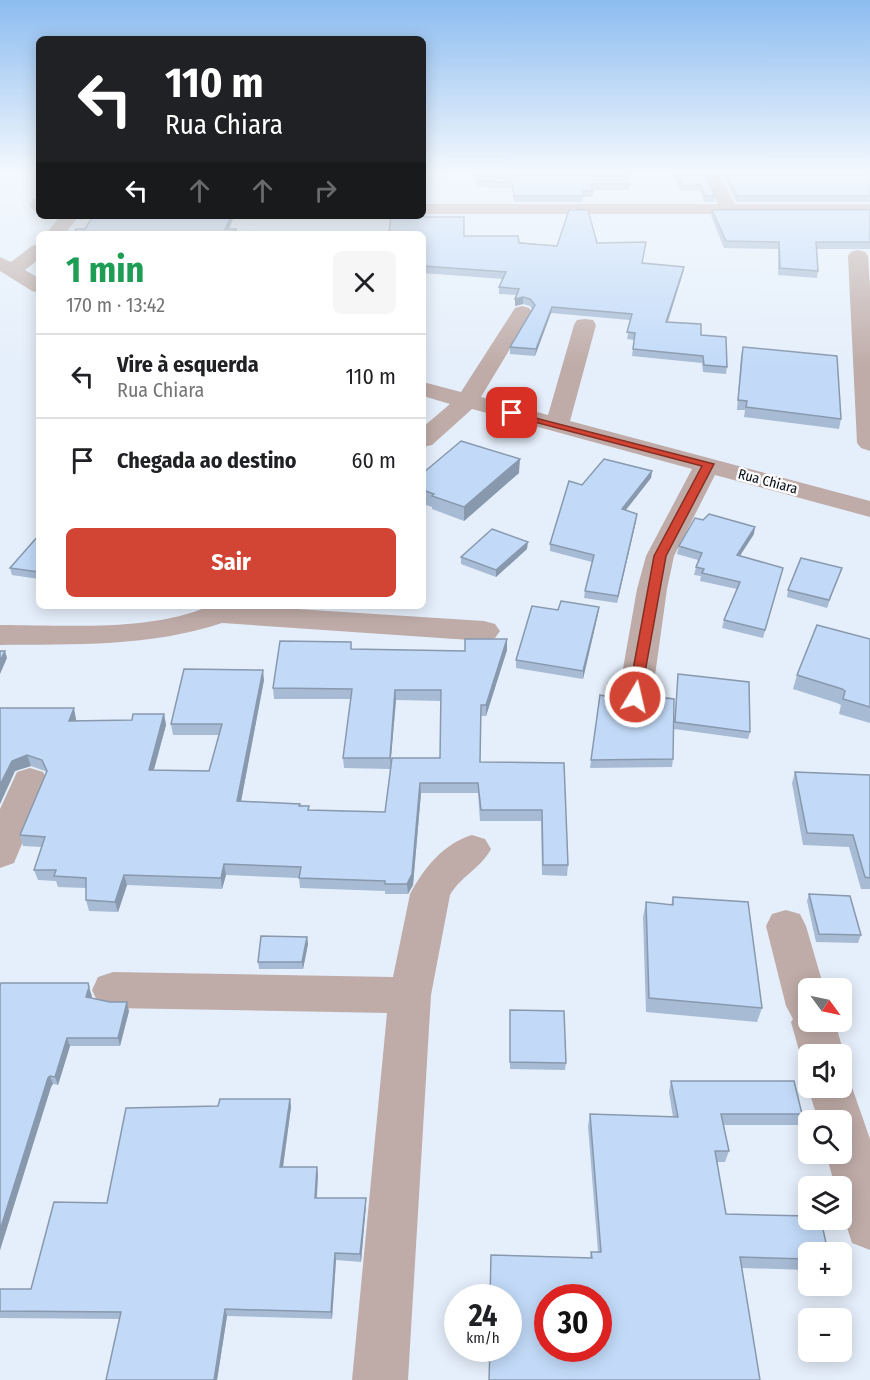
<!DOCTYPE html>
<html lang="pt">
<meta charset="utf-8">
<style>
body{margin:0;font-family:"Fira Sans Condensed",sans-serif;background:#f6f6f6;color:#202124;height:100vh;display:flex;flex-direction:column;font-size:22px;white-space:nowrap}
*{box-sizing:border-box;margin:0}
p{font-size:20px;color:#757577}
.icon{flex:none;width:33px;height:33px;fill:none;stroke:currentColor;stroke-width:2;stroke-linecap:round;stroke-linejoin:round}
.map{position:relative;flex:1;overflow:hidden}
.panel{position:absolute;left:36px;top:231px;width:390px;height:378px;display:flex;flex-direction:column;background:#fff;border-radius:9px;box-shadow:0 3px 15px #0003}
.panel>*{flex:none}
.top-card{position:absolute;left:36px;top:36px;width:390px;height:183px;border-radius:9px;box-shadow:0 3px 15px #0003;background:#202124;color:#fff;overflow:hidden}
.needle{width:39px;rotate:123deg}
.buttons{position:absolute;left:798px;top:978px;display:grid;gap:12px}
.buttons a{display:grid;place-items:center;width:54px;height:54px;border-radius:9px;background:#fff;box-shadow:0 3px 15px #0003;font-size:30px}
.speed{position:absolute;left:444px;top:1284px;display:flex;gap:12px;font-size:30px;font-weight:700;text-align:center}
.speed>*{display:grid;place-content:center;width:78px;height:78px;border-radius:50%;background:#fff;box-shadow:0 3px 15px #0003;line-height:1}
.speed small{font-size:15px;font-weight:400}
.speed .limit{border:9px solid #d22;background:#fff;color:#111}
.pin{position:absolute;display:grid;place-items:center;width:51px;height:51px;color:#fff;margin:-26px;border-radius:12px;box-shadow:0 3px 9px #0006}
.me{position:absolute;width:66px;margin:-33px;rotate:9deg;stroke-linejoin:round;filter:drop-shadow(0 0 4px #0008)}
.turn{display:flex;align-items:center;gap:21px;height:126px;padding:0 30px;font-size:27px}
.turn .icon{width:78px;height:78px;stroke-width:2.5}
.turn b{display:block;font-size:42px;line-height:51px}
.lanes{display:flex;align-items:center;height:57px;padding:0 30px;background:#0003;justify-content:center;gap:30px;direction:ltr}
.lanes .off{opacity:.35}
.round{display:grid;place-items:center;flex:none;width:63px;height:63px;border-radius:9px;background:#f6f6f6}
.overview{display:flex;align-items:center;justify-content:space-between;height:102px;padding:0 30px}
h1{font-size:36px;font-weight:700;line-height:45px;color:#1e9e55}
.action{display:flex;gap:12px;margin-top:auto;padding:12px 30px}
.action a{flex:1;height:69px;border-radius:9px;background:#d24534;color:#fff;font-size:24px;font-weight:700;line-height:69px;text-align:center}
ul{padding:0;list-style:none}
li{display:flex;align-items:center;gap:18px;height:84px;padding:0 30px;border-top:2px solid #e0e0e0}
li div{flex:1}
li b{display:block;font-size:22px}
li em{font-style:normal}
.map>svg:first-child{display:block}
.lines{fill:none;stroke-linecap:round;stroke-linejoin:round}
.minor{fill:#bfaca8;fill-rule:evenodd}
.wall{fill:#a7bbd5}
.shaded-wall{fill:#8899ae}
.building{fill:#c2daf8;stroke:#8899ae;stroke-width:1.5;fill-rule:evenodd}
.route{fill:#d24534;stroke:#882d22;stroke-width:1.5}
.labels{text-anchor:middle;stroke-width:5;stroke-linejoin:round;paint-order:stroke}
.far-street-label{font-size:14px;fill:#060d17;stroke:#fbfbfb}
</style>
<div class="map">
<svg width="870" height="1380" viewBox="0 0 870 1380">
<rect width="100%" height="100%" fill="#e5effb"/>
<g class="lines">
<path class="minor" d="M702,172H718L735,204H870V214H423V204H718Z
M39,198V211L33,210L30,206L33,199Z
M60,216H79L65,234H46Z
M39,244V259L25,270L39,278V293L32,291L0,271V257L11,262L32,246Z
M858,250L865,252L868,256L870,287V451L861,448L857,443L848,256L851,252Z
M522,306L529,308L532,312L481,397L548,415L574,325L577,320L585,319L593,320L596,325L570,421L870,501V517L715,475L674,556L667,589L652,697L647,705L635,708L623,705L618,697L637,589L646,556L692,469L472,409L432,445L423,447V427L450,404L423,396V382L461,392L515,308Z
M209,606H249L484,621L495,624L500,631L495,638L484,641L222,623C150,647 75,644 0,645V625C63,625 152,632 209,606Z
M30,768L43,772L48,781L14,863L0,868V809L17,772Z
M472,835L485,839L491,849C481,868 460,877 450,895L431,995L408,1380H352L387,1013L113,1008L98,1003L92,990L98,977L113,972L393,977L410,894C424,868 443,844 472,835Z
M786,910L800,914L806,926L824,988H808V1022H835L844,1054L842,1060V1054H808V1069L800,1054L791,1022L793,1019L786,1006L766,926L772,914Z
M842,1071L847,1073L870,1139V1250L852,1243L842,1212V1186H835L826,1154H842V1120H818L808,1088H842Z"/>
</g>
<path class="wall" d="M672,172H704L715,196L714,202H704L700,191H681Z
M721,172H870V202H736Z
M477,181L630,184L629,190H593V197H583V202H514L512,188L477,187Z
M712,210H870V249H817L818,271L817,278L778,275V249L724,248L711,216Z
M425,217L464,236L557,246L597,243L642,263L684,267L683,273L668,322L701,335L727,367L726,374L703,372L702,363L632,356L634,340L627,339L630,320L551,313L535,356L510,354V347L532,309L530,306L523,304L515,306L517,295L499,294V287L503,279L423,273V234Z
M743,347L841,419L839,429L744,417L745,410H737L741,356Z
M652,471L651,478L626,510L636,521L617,603L584,598L585,591L592,562L550,551V544L582,485Z
M423,473H519L464,521L432,509V507L423,504Z
M754,534L740,556L783,568L763,638L722,628L724,620L737,589L700,581L701,576L694,575L696,567L698,560L677,554L679,546Z
M39,535V579L12,575L10,568Z
M527,549L496,577L461,564V557Z
M842,568L827,608L787,597L788,590Z
M558,610L598,614L583,679L516,668V660Z
M507,639V650L486,716H481L480,762L564,763L568,865L567,876L542,875L541,821H480L478,793H421L413,885L408,894H385V891L300,888L299,878L226,875L222,889L127,885L118,912L89,911L86,900V888L58,887L56,881L38,880L34,870L42,847L23,846L20,835L46,773L45,771L31,766L15,771L0,804V708L76,719V721L132,720L164,714L166,725L154,770L209,771L219,735H173L171,724L264,680L241,801L309,806V810L385,812L440,758L441,701L396,700L390,769L344,768L343,758L351,699H274L273,688L352,649L465,651Z
M870,639V723L839,714L841,705L837,703L793,689L797,675Z
M678,674L750,732L748,739L674,729Z
M600,695L636,703L673,759L672,767L590,768Z
M795,772L870,775V889H861L849,847L803,845L792,783Z
M809,894L861,935L858,943L816,942L807,901Z
M673,897L762,1008L757,1022L646,1012L643,917L646,902L671,905Z
M307,937L308,944L303,969H259L258,962Z
M0,986L92,996L91,998L129,1011L120,1046H70L58,1085L53,1084L51,1087L0,1250Z
M510,1010L566,1063L565,1070L510,1069Z
M671,1081L802,1114L798,1125H724L729,1151L725,1162H717L726,1214L808,1252V1270L742,1268L760,1380H489V1348H508V1298H490L491,1255L590,1258L591,1252H598L588,1126L590,1114L673,1117L669,1092Z
M290,1099L291,1107L283,1167L318,1175L317,1198H366V1205L361,1262L336,1260L332,1319L227,1316L217,1380H106L120,1319L0,1318V1289H31L107,1203L218,1106Z"/>
<path class="shaded-wall" d="M231,216H234L227,234L225,229Z
M684,267L683,273L665,329L666,322Z
M523,297V304L515,306V299Z
M552,307L551,313L535,356L536,349Z
M520,459L519,473L464,521V507Z
M652,471L651,478L621,516L622,509Z
M637,514L636,521L617,603L618,596Z
M755,527L754,534L735,563L737,555Z
M528,542L527,549L496,577V570Z
M599,607L598,614L583,679V671Z
M507,639V650L486,716V705Z
M5,651L7,658L0,674V661Z
M263,670L264,680L239,812L237,801Z
M395,690L396,700L390,769V758Z
M74,708L76,719L72,731L69,721Z
M164,714L166,725L151,780L149,770Z
M27,755L31,766L15,771L0,804V785L12,761Z
M420,783L421,793L413,885L408,894L407,884Z
M224,864L226,875L222,889L221,878Z
M124,875L127,885L118,912L115,902Z
M307,937L308,944L303,969L302,962Z
M89,987L92,996L89,1005L86,997Z
M127,1002L129,1011L120,1046L118,1038Z
M67,1038L70,1046L58,1085L55,1077Z
M50,1076L53,1084L51,1087L0,1250V1230L48,1078Z
M290,1099L291,1107L282,1174L280,1167Z
M317,1167L318,1175L316,1206L315,1198Z
M366,1198V1205L361,1262L360,1254Z
M335,1253L336,1260L332,1319L331,1312Z
M225,1309L227,1316L217,1380H214Z"/>
<path class="building" d="M423,172H424L425,196L423,197Z
M479,172H625L630,184H591L593,191H582L584,196H514L512,182L477,181Z
M676,172H704L715,196H705L701,185H682Z
M725,172H870V196H737Z
M423,209L425,210V217H464V236H518L519,243L557,246L569,210H588L597,243L646,242L642,263L684,267L666,322L701,324V335L726,337L727,367L704,365L703,356L633,349L635,333L627,332L632,314L552,307L536,349L510,347L535,305L530,299L523,297L515,299L519,289L499,287L506,272L423,266V234H389L391,216H423Z
M712,210H870V242H816L818,271L780,268L779,242L726,241Z
M93,216H231L225,229H236L235,232H287V234H75L76,229H85Z
M743,347L837,356L841,419L746,407L747,401L738,400Z
M461,441L520,459L464,507L432,496L434,494L423,490V473Z
M604,459L652,471L622,509L637,514L618,596L585,591L594,555L550,544L569,481L582,485Z
M709,514L755,527L737,555L783,568L765,630L724,620L740,582L702,573L704,569L696,567L702,553L679,546L695,518L703,520Z
M492,529L528,542L496,570L461,557Z
M39,535V572L10,568Z
M801,558L842,568L829,600L788,590Z
M561,601L599,607L583,671L516,660L532,606L558,610Z
M817,625L870,639V707L843,699L845,691L842,689L797,675Z
M465,639H507L486,705H481L480,762L564,763L568,865H543L542,810H481L478,783H420L412,874L407,884H385V881L299,878L301,867L224,864L221,878L124,875L115,902L86,900V878L54,876L56,870H34L45,837L20,835L47,771L42,760L27,755L12,761L0,785V708H74L69,721L132,720L133,714H164L149,770L209,771L222,724H171L184,669L263,670L237,801L300,804L299,806H309L308,810L385,812L392,758H440L441,690H395L390,758H343L352,689L273,688L280,641L351,642V649L465,651Z
M0,651H5L0,661Z
M678,674L749,682L750,732L675,722Z
M600,695L636,703L651,702V696L674,699L673,759L591,760Z
M795,772L870,775V878L865,877L853,835L807,833Z
M809,894L850,896L861,935L819,934Z
M673,897L748,902L762,1008L649,998L646,902L673,905Z
M261,936L307,937L302,962H258Z
M1,983H88L89,987L86,997L110,1002H127L118,1038H67L55,1077L50,1076L48,1078L0,1230V986Z
M510,1010L564,1011L566,1063L510,1062Z
M671,1081H794L802,1114H721L729,1151H715L726,1214L808,1216V1220H821L828,1252H808V1259L740,1257L760,1380H489L490,1348H508V1298H490L491,1255L592,1258L591,1252H601L590,1114L678,1117ZM548,1298H598V1348H548Z
M220,1099H290L280,1167H317L315,1198H366L360,1254L335,1253L331,1312L225,1309L214,1380H106L121,1312L0,1311V1289H31L54,1202L107,1203L126,1108L218,1106Z"/>
<linearGradient id="sky" x2="0" y2="1"><stop stop-color="#8cbcf0"/><stop offset="0.47" stop-color="#f3f8fd"/><stop offset="1" stop-color="#f3f8fd" stop-opacity="0"/></linearGradient>
<rect width="870" height="366" fill="url(#sky)"/>
<path class="route" d="M508,411L714,464L666,556L640,700L635,702L628,697L654,556L702,466L508,415Z"/>
<g class="labels">
<g class="far-street-label">
<text transform="translate(768 481) rotate(15)" y="5">Rua Chiara</text>
</g>
</g>
</svg>
<div class="buttons">
<a><svg class="needle" viewBox="-14 -14 28 28"><path d="M0-13l5 13h-10z" fill="#e53935"/><path d="M0 13l5-13h-10z" fill="#757577"/></svg></a>
<a><svg class="icon" aria-label="sound" viewBox="0 0 24 24"><path d="M4 9h4l5-4v14l-5-4H4zM17 9q2 3 0 6"/></svg></a>
<a><svg class="icon" aria-label="search" viewBox="0 0 24 24"><circle cx="10" cy="10" r="6"/><path d="M15 15l6 6"/></svg></a>
<a><svg class="icon" aria-label="layers" viewBox="0 0 24 24"><path d="M12 4l9 5-9 5-9-5zM3 14l9 5 9-5"/></svg></a>
<a>+</a>
<a>−</a>
</div>
<div class="speed"><div>24<small>km/h</small></div><div class="limit">30</div></div>
<div class="pin" style="left:512px;top:413px;background:#d93025"><svg class="icon" aria-label="arrive" viewBox="0 0 24 24"><path d="M6 21V4h12l-3 4 3 4H6"/></svg></div>
<svg class="me" style="left:635px;top:697px" viewBox="-20 -20 40 40"><circle r="17" fill="#d24534" stroke="#fff" stroke-width="3"/><path d="M0-11L8 9 0 5-8 9z" fill="#fff"/></svg>
<div class="top-card">
<div class="turn"><svg class="icon" aria-label="left" viewBox="0 0 24 24"><path d="M17 20v-9H6M10 6l-5 5 5 5"/></svg><div><b>110 m</b>Rua Chiara</div></div>
<div class="lanes"><svg class="icon" aria-label="left" viewBox="0 0 24 24"><path d="M17 20v-9H6M10 6l-5 5 5 5"/></svg><svg class="icon off" aria-label="ahead" viewBox="0 0 24 24"><path d="M12 20V5M6 11l6-6 6 6"/></svg><svg class="icon off" aria-label="ahead" viewBox="0 0 24 24"><path d="M12 20V5M6 11l6-6 6 6"/></svg><svg class="icon off" aria-label="right" viewBox="0 0 24 24"><path d="M7 20v-9h11M14 6l5 5-5 5"/></svg></div>
</div>
<section class="panel">
<div class="overview"><div><h1>1 min</h1><p>170 m · 13:42</p></div><a class="round"><svg class="icon" aria-label="close" viewBox="0 0 24 24"><path d="M6 6l12 12M18 6L6 18"/></svg></a></div>
<ul>
<li><svg class="icon" aria-label="left" viewBox="0 0 24 24"><path d="M17 20v-9H6M10 6l-5 5 5 5"/></svg><div><b>Vire à esquerda</b><p>Rua Chiara</p></div><em>110 m</em></li>
<li><svg class="icon" aria-label="arrive" viewBox="0 0 24 24"><path d="M6 21V4h12l-3 4 3 4H6"/></svg><div><b>Chegada ao destino</b></div><em>60 m</em></li>
</ul>
<div class="action"><a>Sair</a></div>
</section>
</div>
